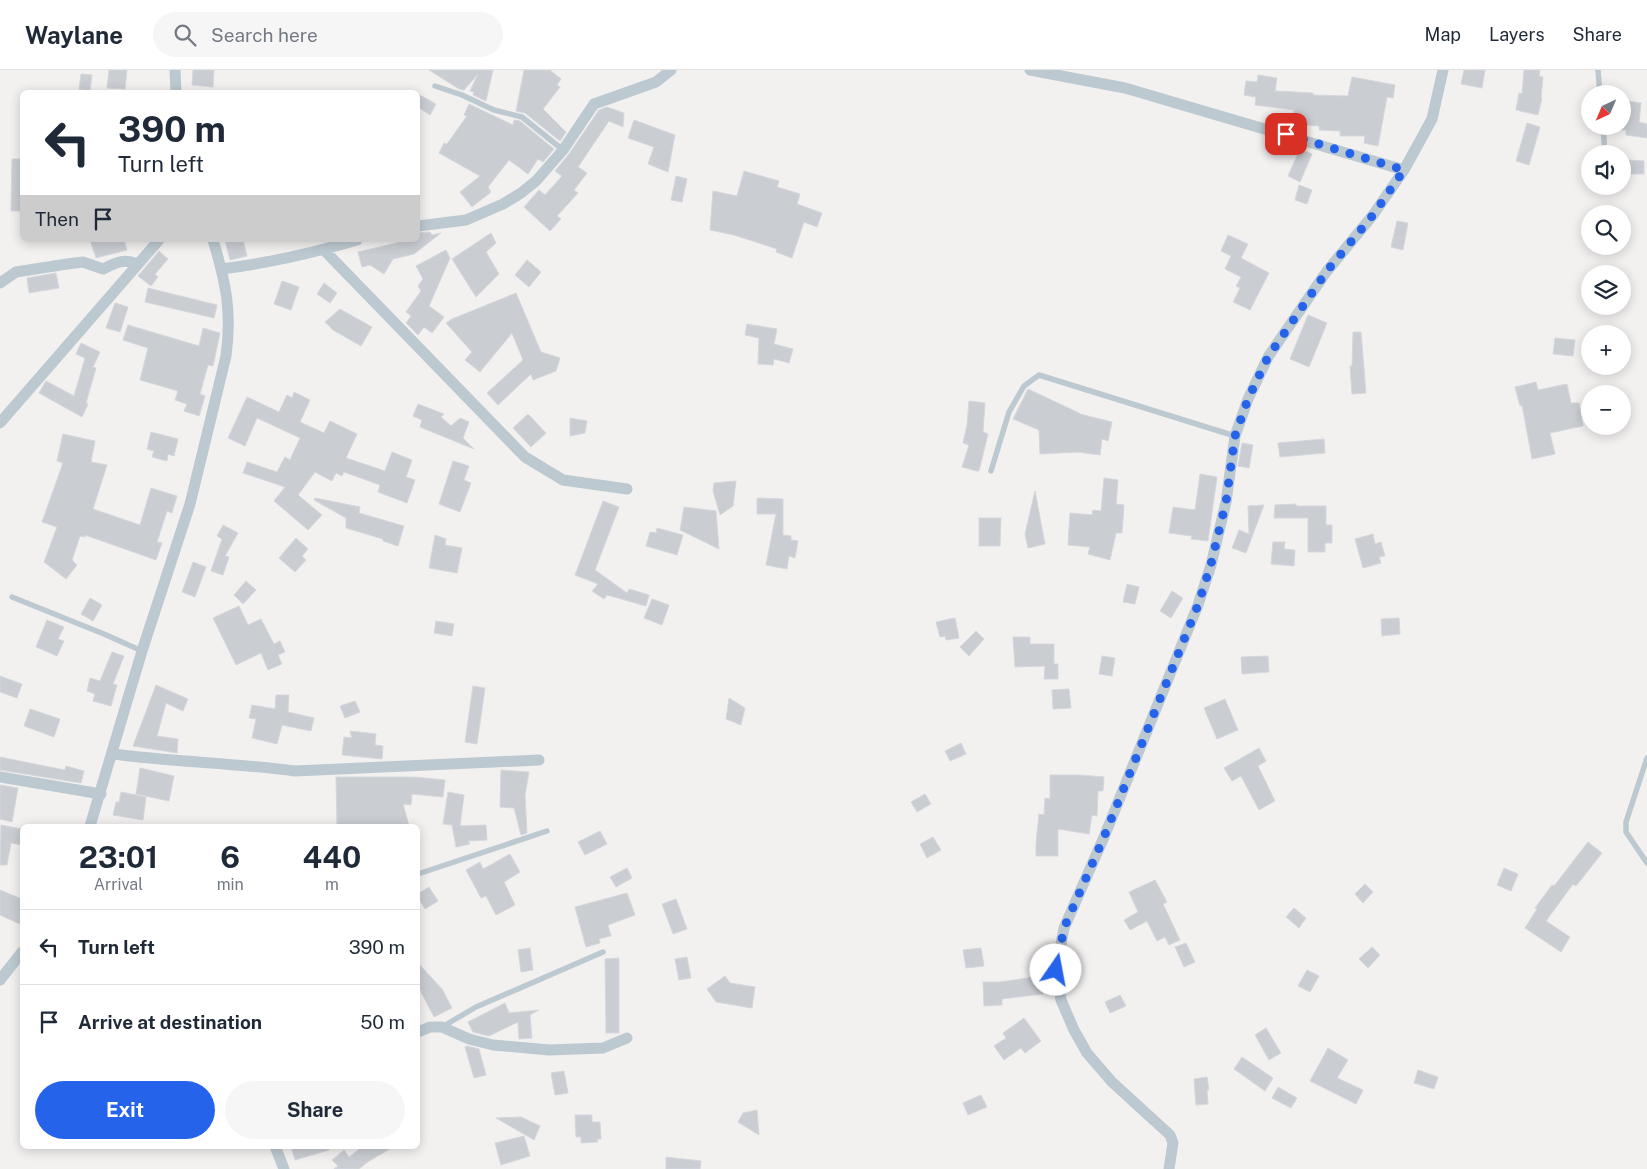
<!DOCTYPE html>
<meta charset="utf-8">
<style>
body{margin:0;font-family:"Public Sans",sans-serif;background:#f6f6f7;color:#1f2937;height:100vh;display:flex;flex-direction:column;font-size:19px;white-space:nowrap}
*{box-sizing:border-box;margin:0}
p{font-size:16px;color:#747a83}
.icon{flex:none;width:28px;height:28px;fill:none;stroke:currentColor;stroke-width:2;stroke-linecap:round;stroke-linejoin:round}
.map{position:relative;flex:1;overflow:hidden}
.side{position:absolute;left:20px;top:754px;width:400px;height:325px;display:flex;flex-direction:column;background:#fff;border-radius:8px;box-shadow:0 2px 12px #0003}
.side>*{flex:none}
.guide{position:absolute;left:20px;top:20px;width:400px;height:152px;border-radius:8px;box-shadow:0 2px 12px #0003;background:#fff;color:#1f2937;overflow:hidden}
.needle{width:32px;rotate:224deg}
.tools{position:absolute;left:1581px;top:15px;display:grid;gap:10px}
.tools a{display:grid;place-items:center;width:50px;height:50px;border-radius:50%;background:#fff;box-shadow:0 2px 12px #0003;font-size:25px}
.pin{position:absolute;display:grid;place-items:center;width:42px;height:42px;color:#fff;margin:-21px;border-radius:10px;box-shadow:0 2px 8px #0006}
.me{position:absolute;width:55px;margin:-28px;rotate:12deg;stroke-linejoin:round;filter:drop-shadow(0 0 4px #0008)}
.turn{display:flex;align-items:center;gap:18px;height:105px;padding:0 15px;font-size:22px}
.turn .icon{width:65px;height:65px;stroke-width:2.5}
.turn b{display:block;font-size:35px;line-height:42px}
.then{display:flex;align-items:center;height:48px;padding:0 15px;background:#0003;gap:10px;font-size:19px}
.eta{display:flex;justify-content:space-evenly;align-items:center;height:85px;text-align:center}
.eta b{font-size:30px;font-weight:700;line-height:35px}
.button{display:flex;gap:10px;margin-top:auto;padding:10px 15px}
.button a{flex:1;height:58px;border-radius:30px;background:#2563eb;color:#fff;font-size:20px;font-weight:700;line-height:58px;text-align:center}
.button a+a{background:#f6f6f7;color:#1f2937}
ul{padding:0;list-style:none}
li{display:flex;align-items:center;gap:15px;height:75px;padding:0 15px;border-top:1px solid #e0e1e3}
li div{flex:1}
li b{display:block;font-size:19px}
li em{font-style:normal}
header{display:flex;align-items:center;gap:30px;box-sizing:border-box;height:70px;padding:0 25px;background:#fff;border-bottom:1px solid #e0e1e3}
header strong{font-size:24px}
nav{display:flex;gap:28px;margin-inline-start:auto;font-size:18px}
.search{width:350px;height:45px;background:#f6f6f7;display:flex;align-items:center;gap:12px;box-sizing:border-box;padding:0 18px;border-radius:28px;color:#747a83;font-size:19px}
.map>svg:first-child{display:block}
.building{fill:#caced3;stroke:#d4d7dc}
.lines{fill:none;stroke-linecap:round;stroke-linejoin:round}
.lane{stroke:#bdc9d0;stroke-width:5.5}
.street{stroke:#bdc9d0;stroke-width:11}
.route{stroke:#2563eb;stroke-width:9;stroke-dasharray:0 16.2}
</style>
<header>
<strong>Waylane</strong>
<div class="search"><svg class="icon" aria-label="search" viewBox="0 0 24 24"><circle cx="10" cy="10" r="6"/><path d="M15 15l6 6"/></svg>Search here</div>
<nav><a>Map</a><a>Layers</a><a>Share</a></nav>
</header>
<div class="map">
<svg width="1647" height="1099" viewBox="0 0 1647 1099">
<rect width="100%" height="100%" fill="#f3f0f0"/>
<path class="building" d="M109,0H127L125,19L107,18Z
M193,0H214L213,17L192,15Z
M429,0H493L486,31L473,25L474,22L470,21L478,4L464,20L459,19Z
M524,0H550L561,9L557,15L560,17L543,39L566,62L560,71L525,43L516,41Z
M1464,0H1485L1482,18L1461,14Z
M1524,0H1540L1539,6L1543,7L1541,28H1542L1538,45L1516,40L1519,23L1522,24Z
M81,4L92,5L90,21L79,19Z
M1258,5L1277,8L1275,21L1313,23V25L1348,26L1352,7L1395,15L1393,28L1387,27L1378,76L1364,73L1365,66H1340V61L1319,60V56L1293,54L1294,40L1255,35L1256,27L1244,25L1246,11L1257,12Z
M418,24L436,34L430,45L418,37Z
M1622,30L1641,33L1639,52L1647,54V68L1626,65V60H1622Z
M469,34L513,55L514,50L520,51L554,79L543,92L538,89L528,104L509,90L488,117L491,122L472,137L460,122L480,106L439,83L444,73L447,74L467,46L464,45Z
M607,37L624,43L623,57L609,51L578,97L587,103L574,120L578,123L557,146L561,149L550,161L524,137L539,120L545,125L562,106L555,101L569,84L599,40Z
M634,50L675,65L668,102L648,94L654,77L628,68Z
M1527,53L1540,57L1529,95L1516,91Z
M1300,79L1312,84L1300,112L1288,106Z
M12,89H22V141H11Z
M1627,90L1644,91V104H1627Z
M744,101L779,111L777,117L800,124L797,134L822,143L817,157L804,152L792,188L776,182L777,179L734,165L710,160L713,121L737,126Z
M676,106L687,109L682,132L671,130Z
M1299,115L1312,120L1307,134L1295,130Z
M1397,151L1408,153L1403,180L1391,177Z
M430,162L432,165L441,163L414,184L393,189L384,204L370,195L362,197L358,182L409,170H418V163Z
M491,163L496,173L486,182L499,204L476,227L452,189Z
M1228,165L1248,174L1241,188L1269,203L1250,240L1233,232L1240,218L1236,216L1241,207L1225,199L1231,186L1221,181Z
M90,170H124L127,180L96,188Z
M225,170H243L247,186L230,190Z
M446,180L450,188L429,236L444,247L432,263L424,257L418,265L406,253L411,246L406,242L421,221L418,216L423,209L416,196Z
M159,181L168,189L155,204L158,207L151,216L138,206Z
M527,190L541,202L529,217L515,205Z
M56,203L59,218L29,223L27,208Z
M282,211L299,217L291,240L274,234Z
M324,213L337,223L330,233L317,224Z
M148,218L217,235L214,248L145,232Z
M516,223L541,282L560,288L556,301L533,310L531,304L498,335L487,323L523,290L512,263L480,302L465,290L472,282L446,253L452,249Z
M115,233L128,237L120,262L106,258Z
M340,239L372,257L361,276L333,260L325,252Z
M1308,245L1327,253L1309,297L1290,289Z
M747,254L777,259L774,274L793,279L789,293L774,289L773,295L758,294L759,268L745,265Z
M128,255L199,276L203,258L220,263L213,296L208,295L200,324L205,326L199,346L184,341L187,334L175,330L178,321L140,310L148,278L123,270Z
M1353,262H1361L1366,323L1352,324L1350,296H1352Z
M1555,268L1575,270L1573,286L1553,284Z
M81,273L100,282L93,297L96,298L86,333L88,334L82,347L39,323L46,311L74,326L85,288L76,284Z
M1536,312L1538,320L1567,314L1571,333H1579L1583,356L1550,363L1555,384L1532,389L1522,335L1520,336L1515,317Z
M1028,319L1079,343L1080,344L1112,352L1108,371L1102,369L1100,385L1078,382L1040,384L1039,360L1013,349Z
M294,322L310,330L300,352L324,363L330,351L357,364L346,388L385,401L392,382L412,390L406,407L415,410L407,433L378,422L380,415L344,402L342,406L336,403L332,411L315,402L298,425L322,445L308,460L274,431L285,417L243,403L247,392L277,402L285,387L290,390L300,368L257,348L245,376L228,368L247,327L279,342L287,325L292,328Z
M969,331L985,333L983,362L988,364L979,401H977L962,397L969,375L963,373L967,355Z
M418,334L444,344L441,347L451,356L460,348L469,352L463,368L474,379L420,357L422,350L413,346Z
M528,344L546,363L531,377L513,358Z
M570,348L587,351L585,363L570,366Z
M151,362L178,369L174,386L168,384L167,391L152,387L154,381L147,379Z
M63,364L95,371L91,392L107,395L93,439L140,455L151,418L177,426L172,443L167,441L157,472L162,473L156,490L85,465V467L80,466L72,490L77,495L66,509L44,492L57,457L42,452L63,393L57,391Z
M1324,369L1325,383L1280,387L1278,373Z
M1242,373L1253,375L1249,398L1238,396Z
M453,391L469,396L464,410L471,413L460,442L439,434Z
M1200,404L1217,407L1208,471L1191,469L1192,466L1169,463L1173,437L1195,440Z
M1104,408L1118,410L1116,434L1124,435L1122,463H1116L1110,490L1088,484L1090,477L1068,475L1070,443L1092,445L1093,440L1101,441Z
M736,411L733,436L720,445L713,421L714,413Z
M1035,421L1045,474L1028,478L1025,464Z
M315,428L360,437L359,443L404,456L398,476L383,471V469L346,458V448L314,430Z
M757,428L783,429V465L791,466V470L798,471L795,488L789,486L787,499L766,495L776,444H757Z
M603,431L619,437L595,500L627,523L629,519L649,525L646,536L607,525L604,529L592,521L598,514L575,505Z
M1296,434V436H1326V455H1332V473H1325V482H1308V448H1274L1275,435Z
M1264,435L1246,483L1232,478L1239,460L1249,464L1248,436Z
M684,437L716,441L719,479L680,460Z
M979,448H1001L1000,476H979Z
M223,455L238,463L225,486L229,487L223,505L211,501L222,469L217,466Z
M657,458L683,465L677,485L646,476L650,462L656,463Z
M1373,464L1375,474L1381,472L1385,486L1379,487L1381,493L1363,498L1355,469Z
M435,465L446,469L445,475L462,478L457,503L429,498Z
M296,468L308,479L302,486L306,490L295,502L279,488Z
M1273,472H1285L1284,479L1295,480L1294,496L1271,494Z
M193,492L206,497L195,527L182,522Z
M246,511L256,520L243,534L234,525Z
M1127,514L1139,517L1135,534L1123,532Z
M1172,521L1183,528L1171,548L1160,541Z
M90,528L102,535L93,551L81,544Z
M652,529L669,535L662,555L644,548Z
M239,536L248,555L261,549L274,574L280,571L285,582L278,585L282,594L268,600L261,583L236,595L213,548Z
M955,548L959,568L946,570L945,566L940,567L936,552Z
M1399,548L1400,564L1382,566L1381,549Z
M47,550L64,557L58,569L64,571L57,586L36,577Z
M436,551L454,554L452,566L434,563Z
M976,561L984,569L969,586L960,577Z
M1013,567H1030V574H1054V594H1058V609H1044L1045,596L1015,597Z
M112,582L124,586L113,614L117,615L111,636L93,631L95,624L87,621L90,608L100,611Z
M1102,586L1115,588L1112,606L1099,604Z
M1268,586L1269,602L1242,604L1241,587Z
M0,606L22,614L17,628L0,622Z
M156,615L188,629L183,641L166,633L157,666L178,669L177,683L133,676Z
M473,616L485,618L477,674L465,672Z
M1069,619L1071,638L1053,639L1052,620Z
M276,625H289L288,642L314,648L311,661L282,655L277,674L252,668L256,649L249,648L252,635L275,639Z
M729,628L745,638L741,655L726,649Z
M1225,629L1238,660L1217,669L1204,638Z
M355,631L360,642L345,648L340,636Z
M30,639L60,649L54,667L24,656Z
M350,661L376,664L375,675L383,676L382,689L342,685L344,667L352,668Z
M961,673L966,684L950,691L945,681Z
M1259,678L1266,691L1258,696L1275,731L1259,740L1241,706L1232,711L1224,698Z
M0,687L65,700L66,696L84,701L81,713L0,700Z
M140,698L174,706L169,731L136,724Z
M501,700L529,702L525,725L527,763L521,765L514,738L500,737Z
M1050,705H1080L1104,707L1103,721H1098L1097,746L1092,745L1089,764L1058,759V786H1036V773L1039,744L1044,745L1045,728L1050,729Z
M336,707H414L445,710L443,727L412,724L411,735L403,734L409,756L337,755Z
M0,715L18,718L12,752L0,749Z
M121,722L146,727L143,750L113,745L116,732H119Z
M448,722L464,725L460,756L486,755L487,770L468,771L470,774L456,777L452,755L443,754Z
M925,724L931,734L917,742L911,732Z
M1,755L22,759V775L11,773L7,795H0Z
M600,761L607,774L585,785L578,772Z
M933,767L941,780L927,788L920,774Z
M1588,772L1602,783L1576,816L1573,814L1546,851L1570,867L1561,882L1525,858L1537,839L1535,838L1552,815L1554,816Z
M510,784L520,802L504,812L515,835L496,845L486,826L481,828L466,800L480,792L483,799Z
M627,798L632,808L616,817L610,807Z
M1504,798L1518,804L1511,821L1497,815Z
M1155,810L1167,832L1163,834L1180,870L1169,875L1165,867L1157,871L1147,851L1130,860L1124,850L1138,842L1129,822Z
M1365,814L1373,822L1363,833L1355,824Z
M429,817L438,831L425,839L418,827V824Z
M0,820L22,829V855L0,845Z
M627,823L635,845L608,855L611,866L599,869L600,873L586,877L575,837Z
M676,829L687,859L673,864L662,834Z
M1294,838L1306,848L1299,858L1286,847Z
M1186,873L1195,892L1184,897L1175,877Z
M1372,877L1380,885L1368,898L1359,889Z
M530,878L533,900L521,902L518,880Z
M981,878L984,896L966,898L963,880Z
M687,887L691,908L679,910L675,889Z
M619,888V963H606L605,889Z
M418,893L442,919L452,938L434,947L418,916Z
M1307,900L1319,906L1310,922L1298,916Z
M725,906L730,913L755,917L752,938L716,932L707,919Z
M1041,906L1043,924L1002,929V935L984,936L983,912H1000Z
M1120,925L1126,936L1110,943L1105,932Z
M505,933L509,943L539,940L530,945L532,968L519,969L518,952L489,966L473,962L468,952Z
M1024,948L1041,971L1025,983L1021,978L1004,990L994,976L1006,968L1003,963Z
M1266,958L1281,983L1269,990L1255,965Z
M467,976L479,979L486,1005L474,1008L465,977Z
M1328,978L1348,990L1337,1008L1363,1020L1356,1034L1310,1011Z
M1242,987L1273,1008L1265,1021L1234,999Z
M1418,1000L1438,1007L1434,1019L1414,1013Z
M564,1001L568,1023L555,1025L551,1003Z
M1207,1007L1209,1020H1207L1208,1034L1196,1035L1194,1009Z
M1278,1017L1297,1028L1291,1038L1272,1028Z
M981,1025L987,1037L968,1045L963,1033Z
M757,1040L759,1065L738,1052L743,1043Z
M575,1045H592V1052H600L601,1069H597L598,1072L581,1073V1067H576Z
M521,1047L540,1056L534,1070L496,1048Z
M524,1066L530,1086L501,1095L495,1073Z
M291,1076H329V1080L295,1090Z
M363,1076H395L369,1091L359,1099H334L338,1096L332,1090L344,1080L349,1087Z
M666,1087L701,1091L700,1099H666Z"/>
<g class="lines">
<path class="lane" d="M1598,0L1600,24
M435,16L462,25L494,40L522,47L563,80
M1603,56L1605,84
M991,401L1009,342L1024,316L1039,305L1235,366
M12,527L104,564L142,581
M1647,688L1626,752V762L1647,793
M418,804L547,761
M442,957L476,937L603,882"/>
<path class="street" d="M175,0L176,22
M1030,0L1125,18L1404,100
M418,156L466,150L503,134L521,123L536,111L563,80L594,34L656,12L671,0
M324,180L525,387L563,410L627,419
M222,199C268,193 313,183 357,170
M0,213L16,202L67,194L83,192L103,199C115,193 124,188 137,194
M0,353L159,170
M113,684C173,692 235,693 295,701L539,690
M0,707L101,724
M90,756L142,581L190,434L226,286C232,242 226,213 213,170
M0,910L22,882
M418,962L430,957H442L469,969L493,975L549,980L603,978L627,968
M275,1076L284,1099
M1169,1099L1173,1073L1170,1065L1112,1012L1087,983L1074,960L1061,930L1056,900L1064,858L1104,767L1198,535L1211,495L1226,432L1235,366L1248,329L1268,287L1327,201L1373,145L1404,100L1432,49L1443,0"/>
</g>
<g class="lines">
<path class="route" d="M1056,900L1064,858L1104,767L1198,535L1211,494L1226,432L1235,366L1248,329L1268,287L1327,201L1373,145L1404,100L1286,64"/>
</g>
</svg>
<div class="tools">
<a><svg class="needle" viewBox="-14 -14 28 28"><path d="M0-13l5 13h-10z" fill="#e53935"/><path d="M0 13l5-13h-10z" fill="#747a83"/></svg></a>
<a><svg class="icon" aria-label="sound" viewBox="0 0 24 24"><path d="M4 9h4l5-4v14l-5-4H4zM17 9q2 3 0 6"/></svg></a>
<a><svg class="icon" aria-label="search" viewBox="0 0 24 24"><circle cx="10" cy="10" r="6"/><path d="M15 15l6 6"/></svg></a>
<a><svg class="icon" aria-label="layers" viewBox="0 0 24 24"><path d="M12 4l9 5-9 5-9-5zM3 14l9 5 9-5"/></svg></a>
<a>+</a>
<a>−</a>
</div>
<div class="pin" style="left:1286px;top:64px;background:#d93025"><svg class="icon" aria-label="arrive" viewBox="0 0 24 24"><path d="M6 21V4h12l-3 4 3 4H6"/></svg></div>
<svg class="me" style="left:1056px;top:900px" viewBox="-20 -20 40 40"><circle r="19" fill="#fff"/><path d="M0-13L10 11 0 6-10 11z" fill="#2563eb"/></svg>
<div class="guide">
<div class="turn"><svg class="icon" aria-label="left" viewBox="0 0 24 24"><path d="M17 20v-9H6M10 6l-5 5 5 5"/></svg><div><b>390 m</b>Turn left</div></div>
<div class="then">Then<svg class="icon" aria-label="arrive" viewBox="0 0 24 24"><path d="M6 21V4h12l-3 4 3 4H6"/></svg></div>
</div>
<section class="side">
<div class="eta">
<div><b>23:01</b><p>Arrival</p></div>
<div><b>6</b><p>min</p></div>
<div><b>440</b><p>m</p></div>
</div>
<ul>
<li><svg class="icon" aria-label="left" viewBox="0 0 24 24"><path d="M17 20v-9H6M10 6l-5 5 5 5"/></svg><div><b>Turn left</b></div><em>390 m</em></li>
<li><svg class="icon" aria-label="arrive" viewBox="0 0 24 24"><path d="M6 21V4h12l-3 4 3 4H6"/></svg><div><b>Arrive at destination</b></div><em>50 m</em></li>
</ul>
<div class="button"><a>Exit</a><a>Share</a></div>
</section>
</div>
